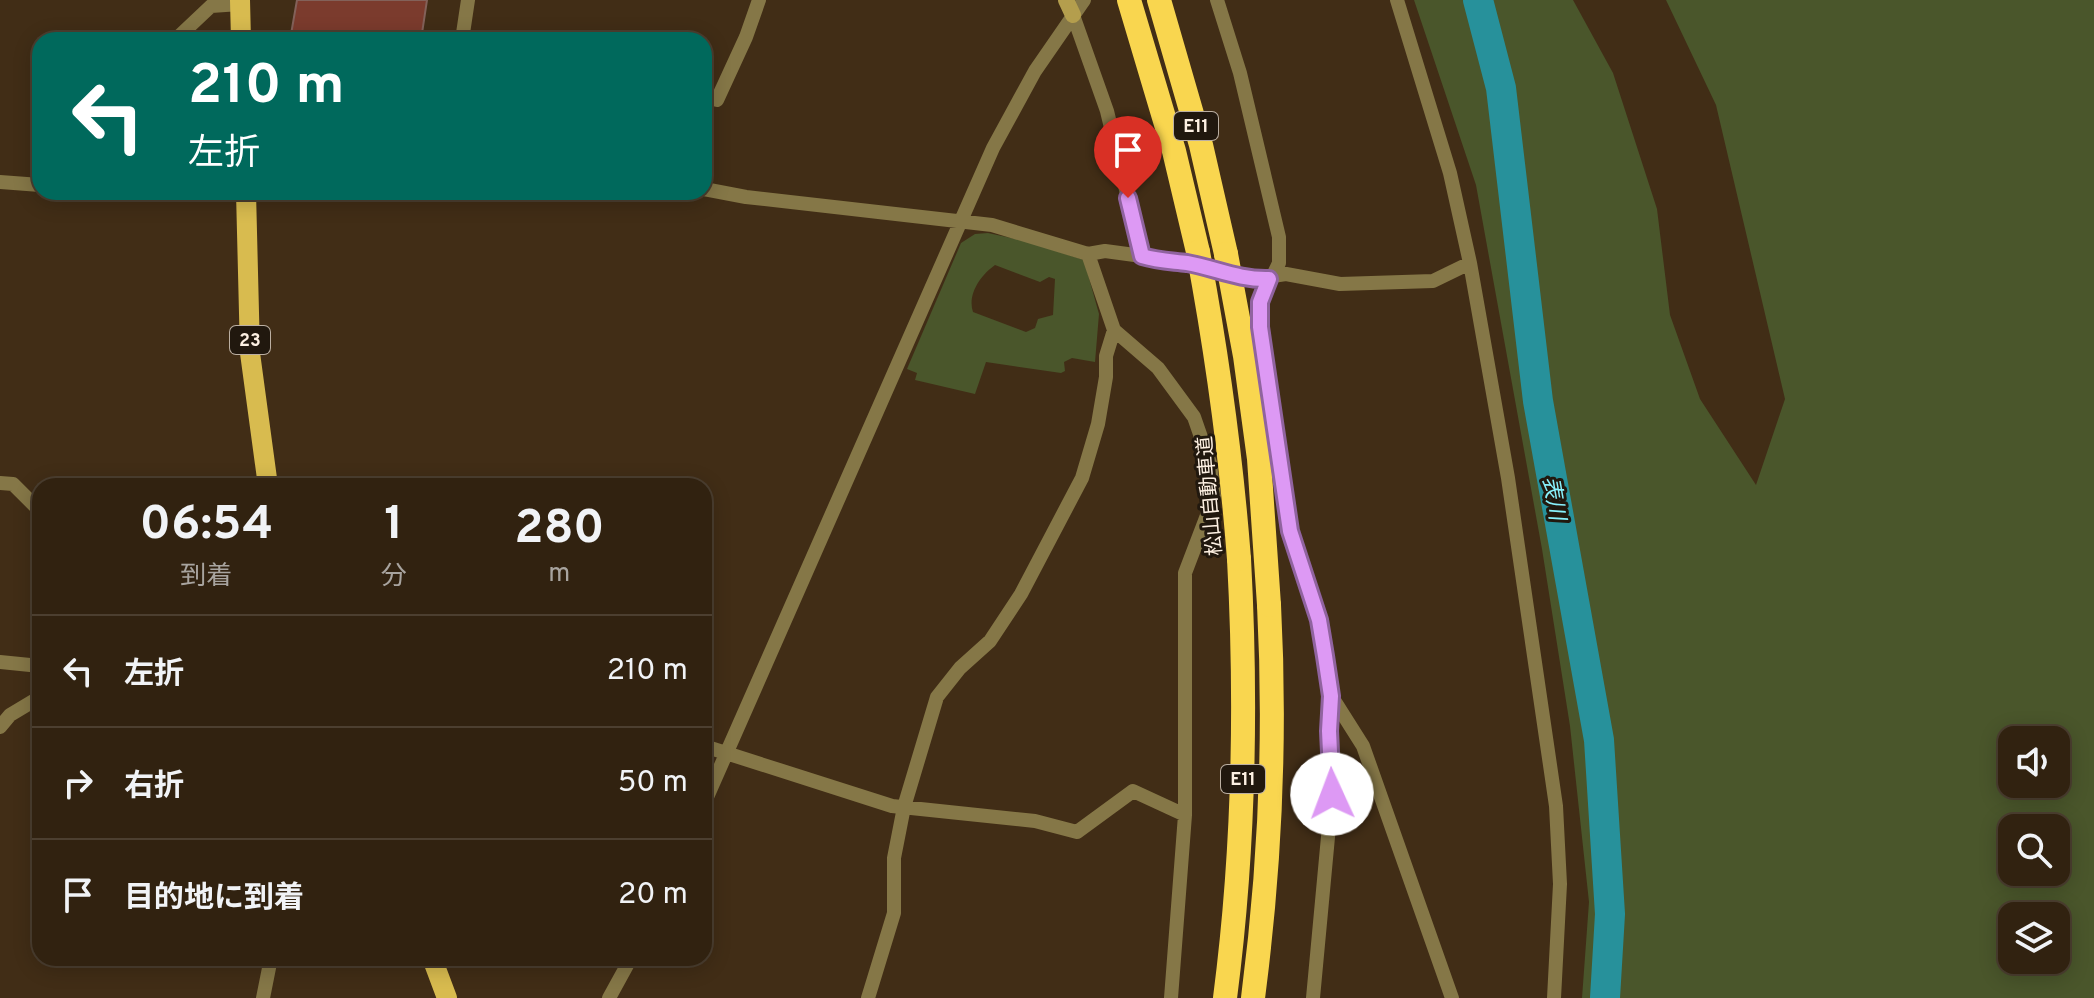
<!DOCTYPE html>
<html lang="ja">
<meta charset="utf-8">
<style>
body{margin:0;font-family:Overpass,"Noto Sans JP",sans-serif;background:#3d2f1e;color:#f1f3f6;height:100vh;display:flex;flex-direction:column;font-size:30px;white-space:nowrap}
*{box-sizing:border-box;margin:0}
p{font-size:26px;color:#a8a49f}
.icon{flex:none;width:44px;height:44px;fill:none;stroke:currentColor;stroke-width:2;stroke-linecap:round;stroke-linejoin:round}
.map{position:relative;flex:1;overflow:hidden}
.drawer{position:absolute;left:32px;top:478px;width:680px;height:488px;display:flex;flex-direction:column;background:#312210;border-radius:24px;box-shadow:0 4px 20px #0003,0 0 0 2px #4c3f30}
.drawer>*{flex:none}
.top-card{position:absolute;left:32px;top:32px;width:680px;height:168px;border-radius:24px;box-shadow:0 4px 20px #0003,0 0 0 2px #4c3f30;background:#00695c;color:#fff;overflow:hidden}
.tools{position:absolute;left:1998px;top:726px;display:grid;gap:16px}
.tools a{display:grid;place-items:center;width:72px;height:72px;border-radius:16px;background:#312210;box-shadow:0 4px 20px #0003,0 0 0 2px #4c3f30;font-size:40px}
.pin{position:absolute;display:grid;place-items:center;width:68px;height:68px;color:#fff;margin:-82px -34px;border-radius:50% 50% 50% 0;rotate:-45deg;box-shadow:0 0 8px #0007}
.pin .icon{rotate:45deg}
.me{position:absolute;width:88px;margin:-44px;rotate:358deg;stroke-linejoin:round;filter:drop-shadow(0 0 6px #0008)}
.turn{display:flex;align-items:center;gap:28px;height:168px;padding:0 24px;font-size:36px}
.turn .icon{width:104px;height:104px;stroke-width:2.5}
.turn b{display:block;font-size:56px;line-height:68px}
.eta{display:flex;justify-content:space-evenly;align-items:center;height:136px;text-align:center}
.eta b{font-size:48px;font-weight:700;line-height:56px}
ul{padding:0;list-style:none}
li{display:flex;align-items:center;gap:24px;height:112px;padding:0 24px;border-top:2px solid #4c3f30}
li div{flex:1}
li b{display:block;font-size:30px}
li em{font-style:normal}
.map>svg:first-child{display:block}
.green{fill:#4a562b;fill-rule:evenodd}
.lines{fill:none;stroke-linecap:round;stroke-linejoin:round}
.river{stroke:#27919b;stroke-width:30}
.building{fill:#7b3b2d;stroke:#836159;stroke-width:2}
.street{stroke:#857747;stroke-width:14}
.secondary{stroke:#b49e4d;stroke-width:16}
.primary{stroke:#d8bb4f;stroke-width:20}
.highway{stroke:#f9d64f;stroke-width:24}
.highway-bridge{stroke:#f9d64f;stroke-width:24}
.route-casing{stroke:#90639f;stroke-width:20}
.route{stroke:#dd99f4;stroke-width:14}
.labels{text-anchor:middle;stroke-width:6;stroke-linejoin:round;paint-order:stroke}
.shield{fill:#21180e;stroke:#bbafa2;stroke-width:2}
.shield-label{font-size:18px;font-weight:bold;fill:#fdf0e2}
.street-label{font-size:20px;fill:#fdf0e2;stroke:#21180e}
.water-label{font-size:22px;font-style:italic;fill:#88f1fc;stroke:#21180e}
</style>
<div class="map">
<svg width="2094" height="998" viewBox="0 0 2094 998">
<rect width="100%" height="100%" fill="#412d16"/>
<path class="green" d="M1414,0H1573L1613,73L1657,209L1670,315L1700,399L1756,485L1785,399L1716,105L1666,0H2094V998H1582L1589,902L1570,726L1542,549L1476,185ZM2056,740V784H2012V740ZM2012,828H2056V872H2012ZM2012,916H2056V960H2012Z
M988,233L1029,242L1084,260L1099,314L1095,362L1072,358L1064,362L1065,371L1061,373L986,362L975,394L915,380L917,373L907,369L961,243L975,234ZM995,265L1040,282L1049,277L1055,279L1053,315L1038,319L1035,328L1026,332L973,312C967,294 981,275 995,265Z"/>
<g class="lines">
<path class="river" d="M1478,0L1501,88L1538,401L1599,740L1610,914L1605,998"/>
</g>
<path class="building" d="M297,0H427L421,40H290Z"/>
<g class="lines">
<path class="street" d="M1217,0L1240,73L1279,237V263L1260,302V327L1290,531L1319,620L1331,696L1332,794L1313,998
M1397,0L1450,173L1470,263L1508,478L1556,806L1560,884L1554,998
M1073,15L1107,111L1142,256
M175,40L211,6L240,4
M462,40L468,0
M704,107L709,97L717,100L746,37L759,0
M0,182L40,185
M704,189L746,197L992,225L1088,254L1105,251L1142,256L1186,263L1248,280L1286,274L1340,284L1433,281L1470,263
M1088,254L1114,330L1158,368L1194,417L1210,463L1214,497L1185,573V815L1171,998
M0,483L13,484L40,511
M0,662L40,666
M1332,697L1363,746L1452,998
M0,727L10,715L40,697
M704,746L892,806L1035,821L1077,832L1133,791L1185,815
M704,804L993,148L1035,71L1084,0
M263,998L271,958
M609,998L631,958
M868,998L894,913V858L904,807L937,697L960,668L990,641L1021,594L1082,478L1098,424L1106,377V356L1114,330"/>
<path class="secondary" d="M1066,0L1073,15"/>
<path class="primary" d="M240,0L241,40
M246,192L250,353L268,486
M432,958L447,998"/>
<path class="highway" d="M1129,0L1174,151L1198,252
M1159,0L1201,145L1226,254
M1225,998C1244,852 1247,706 1239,559
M1253,998C1270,868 1276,737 1269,605"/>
<path class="highway-bridge" d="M1198,252C1217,354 1231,455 1239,559
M1226,254L1245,356L1259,459L1269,605"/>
</g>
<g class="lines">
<defs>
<path id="route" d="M1128,198L1142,256C1158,261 1171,261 1187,263C1215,268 1239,280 1269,279L1260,302V327L1290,531L1319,620L1325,656L1331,696L1329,731L1332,794"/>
</defs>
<use href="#route" class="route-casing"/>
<use href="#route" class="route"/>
</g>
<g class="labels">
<g class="shield">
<rect x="1174" y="112" width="44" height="28" rx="6"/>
<rect x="230" y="326" width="40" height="28" rx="6"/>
<rect x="1221" y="765" width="44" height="28" rx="6"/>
</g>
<g class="shield-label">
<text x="1196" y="132">E11</text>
<text x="250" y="346">23</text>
<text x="1243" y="785">E11</text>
</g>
<g class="street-label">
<text transform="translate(1209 496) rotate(-95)" y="7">松山自動車道</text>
</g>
<g class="water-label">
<text transform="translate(1555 498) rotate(80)" y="8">表川</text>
</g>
</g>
</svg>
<div class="tools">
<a><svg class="icon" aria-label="sound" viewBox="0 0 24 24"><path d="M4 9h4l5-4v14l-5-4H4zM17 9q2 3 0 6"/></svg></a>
<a><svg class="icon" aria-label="search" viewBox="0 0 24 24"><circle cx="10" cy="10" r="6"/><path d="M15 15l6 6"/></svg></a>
<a><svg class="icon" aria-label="layers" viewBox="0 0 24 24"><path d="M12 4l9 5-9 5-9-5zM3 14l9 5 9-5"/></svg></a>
</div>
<div class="pin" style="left:1128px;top:198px;background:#d93025"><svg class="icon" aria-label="arrive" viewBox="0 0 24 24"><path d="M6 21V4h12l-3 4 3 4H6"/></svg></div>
<svg class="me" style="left:1332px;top:794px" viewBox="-20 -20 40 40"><circle r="19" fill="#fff"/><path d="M0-13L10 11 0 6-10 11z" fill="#dd99f4"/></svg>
<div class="top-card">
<div class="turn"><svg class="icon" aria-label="left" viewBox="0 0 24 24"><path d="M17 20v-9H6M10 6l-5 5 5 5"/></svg><div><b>210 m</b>左折</div></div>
</div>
<section class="drawer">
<div class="eta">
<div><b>06:54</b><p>到着</p></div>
<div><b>1</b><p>分</p></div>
<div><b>280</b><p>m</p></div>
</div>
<ul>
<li><svg class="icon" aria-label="left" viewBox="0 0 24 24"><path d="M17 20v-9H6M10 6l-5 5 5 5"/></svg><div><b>左折</b></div><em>210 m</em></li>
<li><svg class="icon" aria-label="right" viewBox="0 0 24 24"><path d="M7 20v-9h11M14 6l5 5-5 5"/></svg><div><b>右折</b></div><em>50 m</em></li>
<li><svg class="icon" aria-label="arrive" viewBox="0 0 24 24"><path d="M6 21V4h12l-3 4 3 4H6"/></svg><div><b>目的地に到着</b></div><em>20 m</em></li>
</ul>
</section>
</div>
